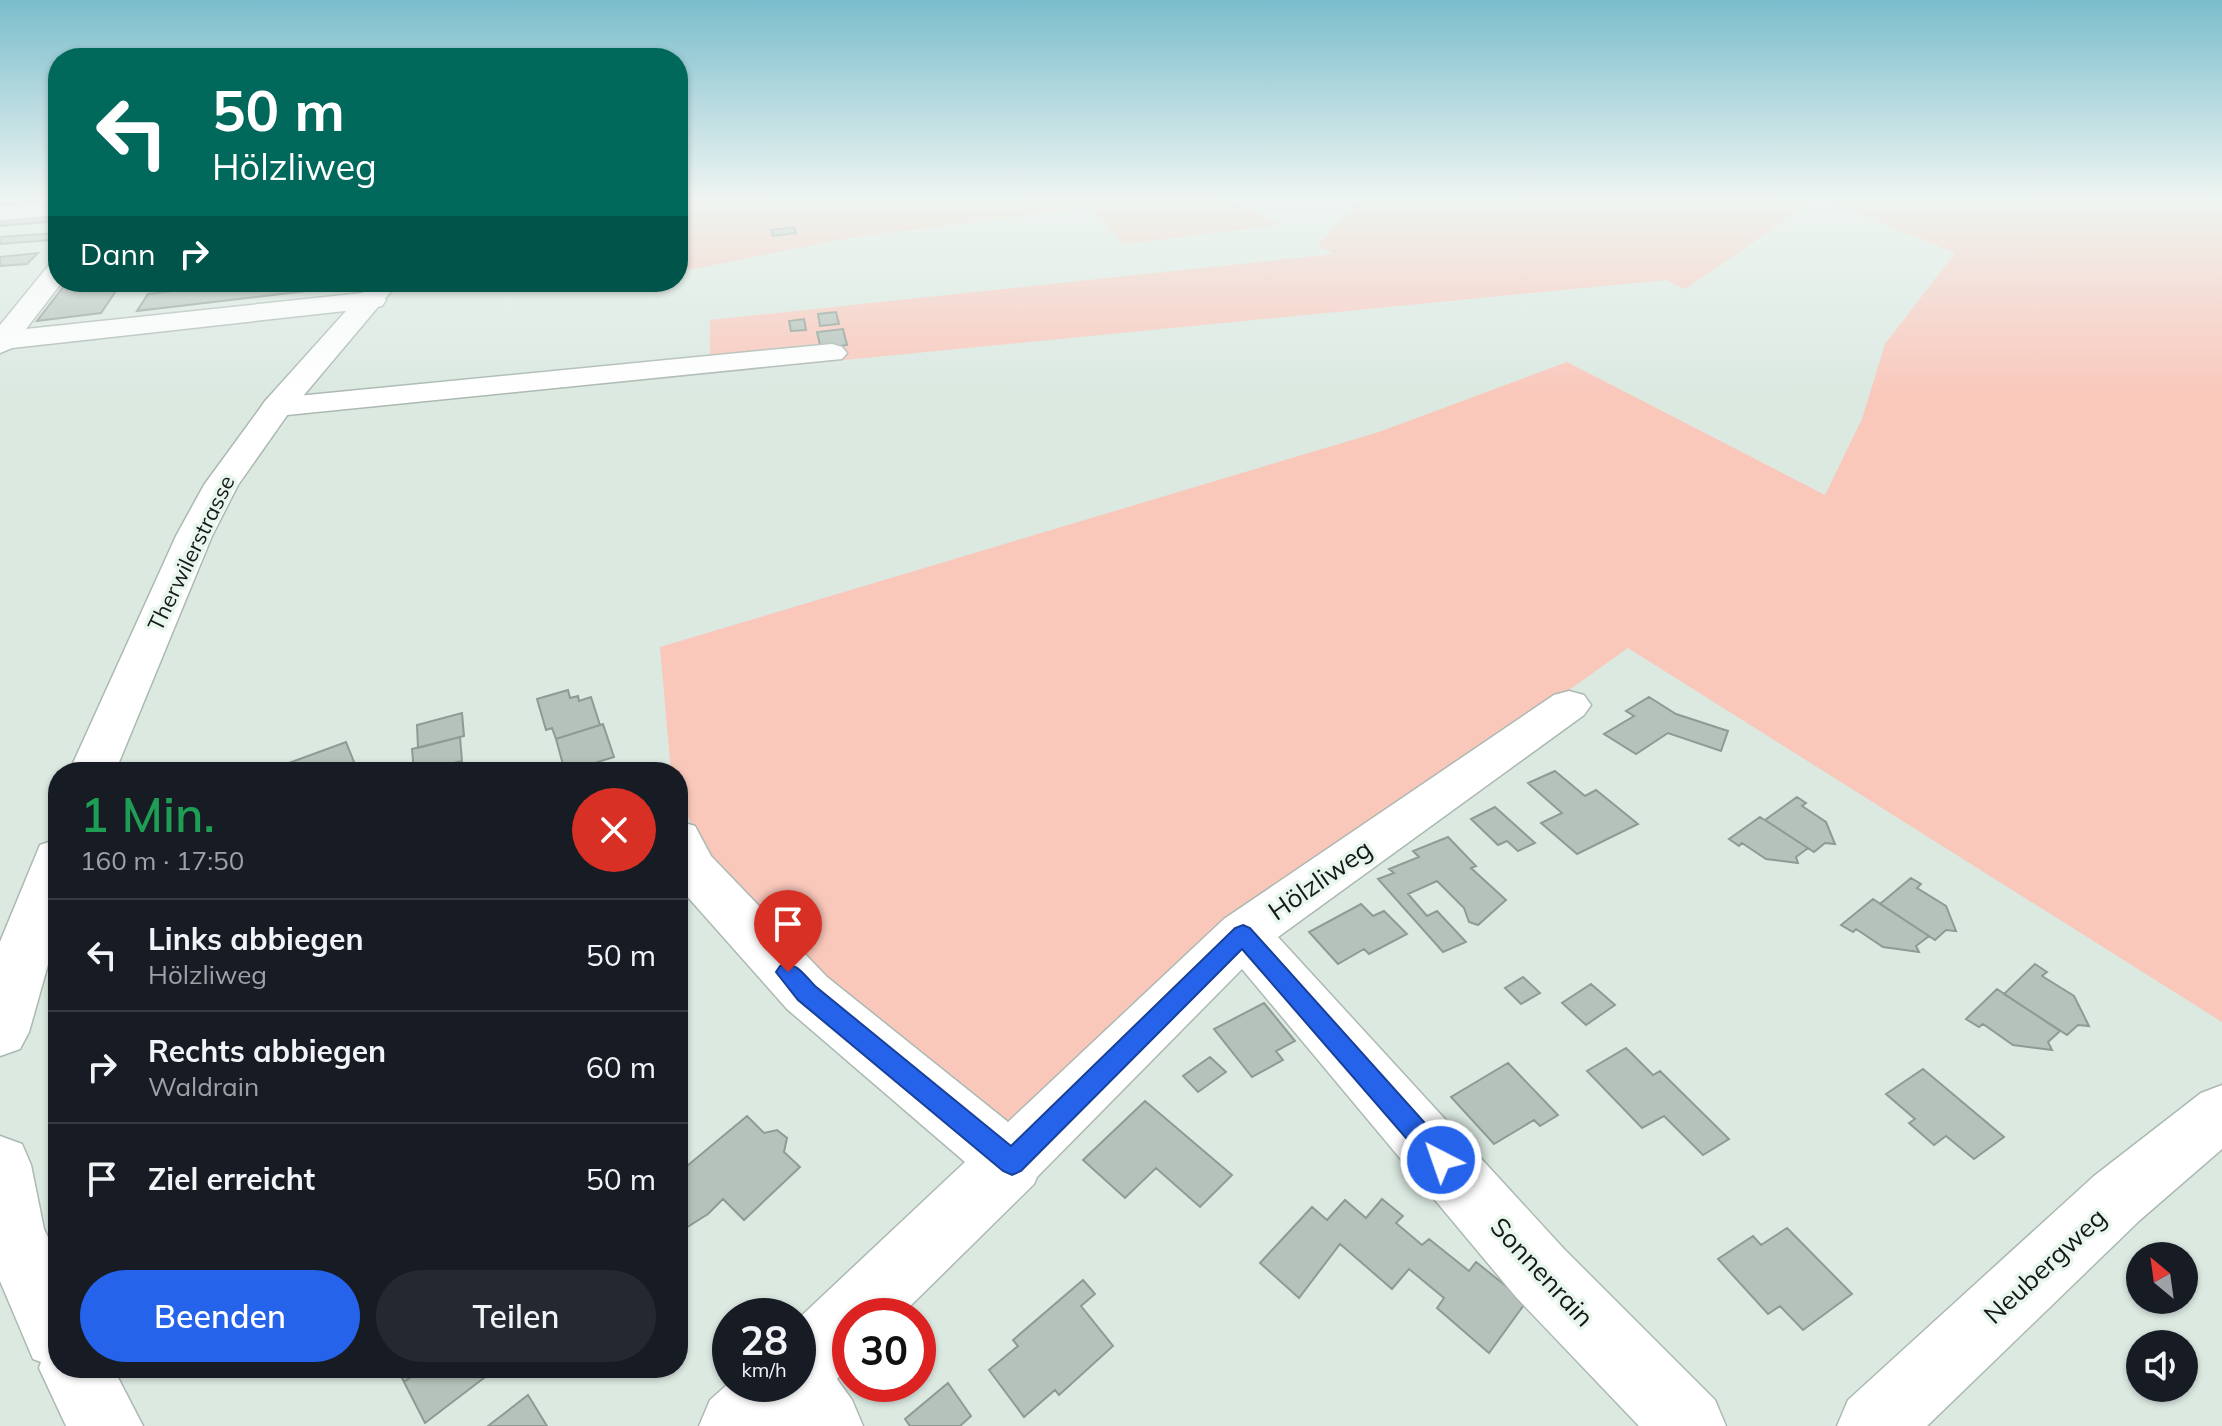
<!DOCTYPE html>
<html lang="de">
<meta charset="utf-8">
<style>
body{margin:0;font-family:Mulish,sans-serif;background:#242831;color:#f1f3f6;height:100vh;display:flex;flex-direction:column;font-size:30px;white-space:nowrap}
*{box-sizing:border-box;margin:0}
p{font-size:26px;color:#9ea1a6}
.icon{flex:none;width:44px;height:44px;fill:none;stroke:currentColor;stroke-width:2;stroke-linecap:round;stroke-linejoin:round}
.map{position:relative;flex:1;overflow:hidden}
.drawer{position:absolute;left:48px;top:762px;width:640px;height:616px;display:flex;flex-direction:column;background:#171b24;border-radius:32px;box-shadow:0 2px 6px #0004}
.drawer>*{flex:none}
.hud{position:absolute;left:48px;top:48px;width:640px;height:244px;border-radius:32px;box-shadow:0 2px 6px #0004;background:#00695c;color:#fff;overflow:hidden}
.needle{width:52px;rotate:331deg}
.tools{position:absolute;left:2126px;top:1242px;display:grid;gap:16px}
.tools a{display:grid;place-items:center;width:72px;height:72px;border-radius:50%;background:#171b24;box-shadow:0 2px 6px #0004;font-size:40px}
.speed{position:absolute;left:712px;top:1298px;display:flex;gap:16px;font-size:40px;font-weight:700;text-align:center}
.speed>*{display:grid;place-content:center;width:104px;height:104px;border-radius:50%;background:#171b24;box-shadow:0 2px 6px #0004;line-height:1}
.speed small{font-size:20px;font-weight:400}
.speed .limit{border:12px solid #d22;background:#fff;color:#111}
.pin{position:absolute;display:grid;place-items:center;width:68px;height:68px;color:#fff;margin:-82px -34px;border-radius:50% 50% 50% 0;rotate:-45deg;box-shadow:0 0 8px #0007}
.pin .icon{rotate:45deg}
.me{position:absolute;width:88px;margin:-44px;rotate:319deg;stroke-linejoin:round;filter:drop-shadow(0 0 6px #0008)}
.turn{display:flex;align-items:center;gap:28px;height:168px;padding:0 32px;font-size:36px}
.turn .icon{width:104px;height:104px;stroke-width:2.5}
.turn b{display:block;font-size:56px;line-height:68px}
.then{display:flex;align-items:center;height:76px;padding:0 32px;background:#0003;gap:16px;font-size:30px}
.round{display:grid;place-items:center;flex:none;width:84px;height:84px;border-radius:42px;background:#242831}
.head{display:flex;align-items:center;justify-content:space-between;height:136px;padding:0 32px}
h1{font-size:48px;font-weight:600;line-height:60px;color:#1e9e55}
.primary-button{display:flex;gap:16px;margin-top:auto;padding:16px 32px}
.primary-button a{flex:1;height:92px;border-radius:48px;background:#2563eb;color:#fff;font-size:32px;font-weight:600;line-height:92px;text-align:center}
.primary-button a+a{background:#242831;color:#f1f3f6}
ul{padding:0;list-style:none}
li{display:flex;align-items:center;gap:24px;height:112px;padding:0 32px;border-top:2px solid #363941}
li div{flex:1}
li b{display:block;font-size:30px}
li em{font-style:normal}
.map>svg:first-child{display:block}
.green{fill:#fac7bb}
.building{fill:#b5c2bb;stroke:#8e9b94;stroke-width:2}
.lines{fill:none;stroke-linecap:round;stroke-linejoin:round}
.minor-casing{stroke:#acb9b2;stroke-width:3}
.major-casing{stroke:#acb9b2;stroke-width:3}
.minor{fill:#fff;fill-rule:evenodd}
.major{fill:#fff;fill-rule:evenodd}
.route{fill:#2563eb;stroke:#184099;stroke-width:2}
.labels{text-anchor:middle;stroke-width:7;stroke-linejoin:round;paint-order:stroke}
.street-label{font-size:22px;fill:#151a17;stroke:#e8f6ee}
.near-street-label{font-size:26px;fill:#151a17;stroke:#e8f6ee}
</style>
<div class="map">
<svg width="2222" height="1426" viewBox="0 0 2222 1426">
<rect width="100%" height="100%" fill="#dbe9e1"/>
<path class="green" d="M678,197H1165L1168,200C1220,192 1236,200 1280,225L1124,244L1090,208L854,237L678,272Z
M1362,197H2222V1022L1628,648L1240,924L1014,1141L824,979L710,859L678,797V772H671L660,647L1379,432L1567,362L1825,495L1862,419L1885,344L1955,253L1818,198L1685,289L1666,280L710,373V320L1334,254L1318,245Z"/>
<path class="building" d="M58,215V221L0,226V219Z
M794,227L796,233L773,236L771,230Z
M58,233L51,240L0,244V237Z
M38,253L27,264L0,266V257Z
M67,282H122L101,313L37,321Z
M250,282H350L349,286L137,311L148,294Z
M521,282L520,286L480,290L483,284Z
M836,312L839,324L820,326L818,314Z
M804,319L806,330L791,331L789,321Z
M843,329L847,345L821,349L817,332Z
M568,690L570,698L578,696L579,701L591,697L600,725L556,739L552,728L546,730L537,699Z
M1649,697L1676,714L1728,731L1721,751L1668,733L1636,754L1604,734L1634,716L1626,711Z
M462,713L464,736L418,748L417,725Z
M603,724L614,757L565,772L556,739Z
M460,737L462,761L414,772L412,749Z
M346,742L358,772H291L289,763Z
M1555,771L1585,796L1596,790L1638,824L1577,854L1541,823L1562,813L1528,783Z
M1797,797L1806,803L1802,806L1826,822L1835,844L1825,843L1814,852L1765,820Z
M1495,807L1535,843L1518,851L1507,841L1498,845L1471,819Z
M1760,817L1808,848L1796,857L1798,863L1766,859L1742,843L1739,846L1729,839Z
M1448,837L1476,866L1471,868L1506,900L1478,925L1469,922L1464,908L1437,881L1408,894L1427,916L1437,911L1466,942L1443,952L1378,879L1394,873L1389,869L1419,857L1413,851Z
M1911,878L1921,884L1917,888L1946,906L1956,931L1946,930L1935,940L1880,904Z
M1873,899L1929,936L1916,946L1919,952L1883,947L1856,929L1853,932L1841,925Z
M1361,904L1373,916L1384,911L1407,934L1369,954L1364,949L1338,964L1309,932Z
M2035,964L2047,972L2042,976L2074,996L2089,1026L2078,1025L2067,1035L2004,994Z
M1523,977L1540,993L1521,1004L1505,988Z
M1591,984L1615,1005L1586,1025L1562,1003Z
M1997,989L2060,1031L2048,1042L2052,1050L2013,1045L1983,1024L1979,1027L1966,1019Z
M1264,1003L1295,1041L1276,1051L1283,1060L1252,1077L1214,1029Z
M1626,1048L1653,1075L1660,1071L1729,1139L1703,1155L1664,1116L1642,1128L1587,1071Z
M1210,1057L1226,1072L1198,1092L1183,1076Z
M1508,1063L1558,1115L1540,1126L1534,1120L1494,1144L1451,1097Z
M1923,1069L2004,1137L1974,1159L1946,1136L1934,1145L1909,1123L1915,1119L1886,1094Z
M1145,1101L1232,1175L1200,1207L1156,1168L1125,1198L1083,1160Z
M747,1116L764,1133L777,1130L787,1138L784,1152L800,1167L744,1220L723,1199L708,1214L678,1233V1181L684,1177L681,1171Z
M1382,1199L1403,1216L1396,1223L1422,1245L1429,1239L1469,1271L1476,1262L1526,1302L1489,1353L1437,1308L1444,1298L1409,1269L1392,1289L1340,1244L1299,1298L1260,1263L1312,1207L1327,1220L1345,1200L1366,1218Z
M1787,1228L1852,1294L1803,1330L1780,1306L1768,1314L1718,1259L1753,1236L1761,1245Z
M1083,1280L1095,1294L1081,1306L1113,1346L1059,1395L1055,1390L1024,1417L989,1370L1018,1346L1013,1340Z
M397,1368H423L404,1382Z
M423,1368H497L425,1423L404,1382Z
M948,1383L971,1416L960,1426H910L905,1419Z
M528,1395L547,1426H488Z"/>
<g class="lines">
<defs>
<path id="minor" d="M58,201V215L0,220V206Z
M58,262V282H62L26,329L372,292L382,294L386,300L382,306L372,308L12,348L0,353V325L49,265Z
M832,344L842,347L847,353L842,359L277,416L266,414L261,407L266,400L277,398Z
M1569,691L1584,695L1591,705L1584,715L1278,937L1564,1249L1715,1400L1726,1426H1639L1516,1297L1242,969L1037,1177L1034,1184L900,1316H850V1365L837,1379L852,1400L863,1426H699L710,1400L730,1382L798,1384V1319L965,1162L787,1009L678,886V821L695,826L711,856L827,977L1008,1122L1224,919L1554,695Z
M2222,1085V1149L2140,1220L1927,1426H1837L1848,1400L2094,1176L2201,1093Z"/>
<path id="major" d="M372,282H399L288,414L238,485L212,536L115,772H69L176,536L204,485L266,400Z
M58,839V929L29,1032L20,1049L0,1056V942L40,845Z
M0,1136L22,1144L31,1165L44,1229L58,1258V1368H113L143,1426H66L39,1368L41,1362L33,1359L0,1281Z"/>
</defs>
<use href="#minor" class="minor-casing"/>
<use href="#major" class="major-casing"/>
<use href="#minor" class="minor"/>
<use href="#major" class="major"/>
</g>
<linearGradient id="sky" x2="0" y2="1"><stop stop-color="#7bbdcc"/><stop offset="0.5" stop-color="#eff5f2"/><stop offset="1" stop-color="#eff5f2" stop-opacity="0"/></linearGradient>
<rect width="2222" height="396" fill="url(#sky)"/>
<path class="route" d="M1243,925L1250,928L1450,1151L1454,1160L1450,1168L1441,1172L1432,1168L1242,949L1021,1171L1012,1175L1003,1171L798,1000L776,972L780,966C796,960 804,975 815,986L1011,1146L1235,928Z"/>
<g class="labels">
<g class="street-label">
<text transform="translate(191 553) rotate(-64)" y="8">Therwilerstrasse</text>
</g>
<g class="near-street-label">
<text transform="translate(1320 880) rotate(-35)" y="9">Hölzliweg</text>
<text transform="translate(2045 1266) rotate(-43)" y="9">Neubergweg</text>
<text transform="translate(1542 1272) rotate(47)" y="9">Sonnenrain</text>
</g>
</g>
</svg>
<div class="tools">
<a><svg class="needle" viewBox="-14 -14 28 28"><path d="M0-13l5 13h-10z" fill="#e53935"/><path d="M0 13l5-13h-10z" fill="#9ea1a6"/></svg></a>
<a><svg class="icon" aria-label="sound" viewBox="0 0 24 24"><path d="M4 9h4l5-4v14l-5-4H4zM17 9q2 3 0 6"/></svg></a>
</div>
<div class="speed"><div>28<small>km/h</small></div><div class="limit">30</div></div>
<div class="pin" style="left:788px;top:972px;background:#d93025"><svg class="icon" aria-label="arrive" viewBox="0 0 24 24"><path d="M6 21V4h12l-3 4 3 4H6"/></svg></div>
<svg class="me" style="left:1441px;top:1160px" viewBox="-20 -20 40 40"><circle r="17" fill="#2563eb" stroke="#fff" stroke-width="3"/><path d="M0-11L8 9 0 5-8 9z" fill="#fff"/></svg>
<div class="hud">
<div class="turn"><svg class="icon" aria-label="left" viewBox="0 0 24 24"><path d="M17 20v-9H6M10 6l-5 5 5 5"/></svg><div><b>50 m</b>Hölzliweg</div></div>
<div class="then">Dann<svg class="icon" aria-label="right" viewBox="0 0 24 24"><path d="M7 20v-9h11M14 6l5 5-5 5"/></svg></div>
</div>
<section class="drawer">
<div class="head"><div><h1>1 Min.</h1><p>160 m · 17:50</p></div><a class="round" style="background:#d93025;color:#fff"><svg class="icon" aria-label="close" viewBox="0 0 24 24"><path d="M6 6l12 12M18 6L6 18"/></svg></a></div>
<ul>
<li><svg class="icon" aria-label="left" viewBox="0 0 24 24"><path d="M17 20v-9H6M10 6l-5 5 5 5"/></svg><div><b>Links abbiegen</b><p>Hölzliweg</p></div><em>50 m</em></li>
<li><svg class="icon" aria-label="right" viewBox="0 0 24 24"><path d="M7 20v-9h11M14 6l5 5-5 5"/></svg><div><b>Rechts abbiegen</b><p>Waldrain</p></div><em>60 m</em></li>
<li><svg class="icon" aria-label="arrive" viewBox="0 0 24 24"><path d="M6 21V4h12l-3 4 3 4H6"/></svg><div><b>Ziel erreicht</b></div><em>50 m</em></li>
</ul>
<div class="primary-button"><a>Beenden</a><a>Teilen</a></div>
</section>
</div>
